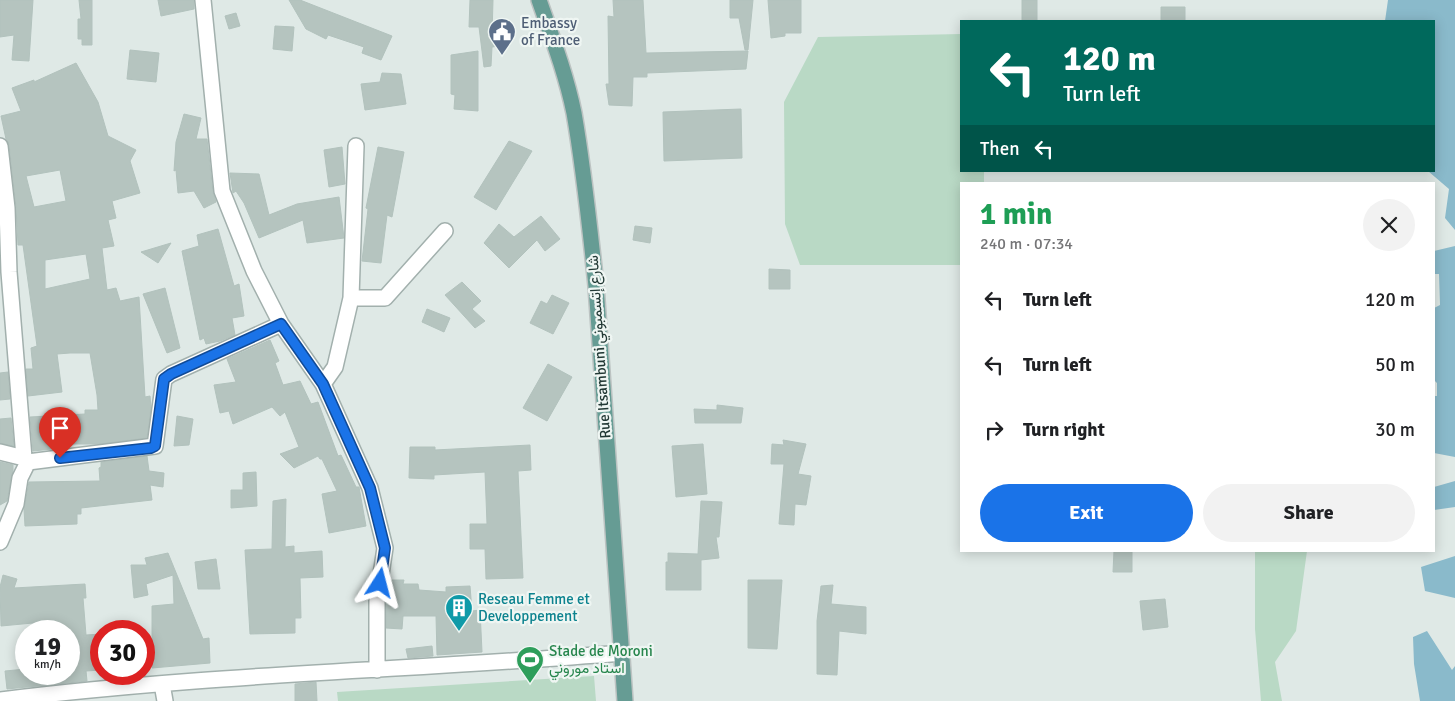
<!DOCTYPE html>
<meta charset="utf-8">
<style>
body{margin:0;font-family:Signika,Vazirmatn,sans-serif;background:#f2f2f2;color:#202124;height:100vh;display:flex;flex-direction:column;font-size:19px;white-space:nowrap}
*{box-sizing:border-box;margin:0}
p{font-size:16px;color:#757577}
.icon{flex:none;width:28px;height:28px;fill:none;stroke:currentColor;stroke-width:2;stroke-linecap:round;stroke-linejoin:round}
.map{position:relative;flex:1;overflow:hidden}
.panel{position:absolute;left:960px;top:182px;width:475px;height:370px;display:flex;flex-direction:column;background:#fff;border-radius:0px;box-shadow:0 2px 12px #0003}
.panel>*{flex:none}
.hud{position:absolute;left:960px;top:20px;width:475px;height:152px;border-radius:0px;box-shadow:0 2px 12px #0003;background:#00695c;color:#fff;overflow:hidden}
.speed{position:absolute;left:15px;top:620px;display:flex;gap:10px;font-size:25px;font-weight:700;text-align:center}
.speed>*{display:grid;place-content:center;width:65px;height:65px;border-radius:50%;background:#fff;box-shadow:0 2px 12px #0003;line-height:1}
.speed small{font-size:12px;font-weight:400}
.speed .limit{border:8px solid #d22;background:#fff;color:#111}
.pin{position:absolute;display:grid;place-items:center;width:42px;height:42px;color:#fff;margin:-51px -21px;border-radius:50% 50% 50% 0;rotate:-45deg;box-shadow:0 0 5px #0007}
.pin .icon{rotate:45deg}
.me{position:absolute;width:55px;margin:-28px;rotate:9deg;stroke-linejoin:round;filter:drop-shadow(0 0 4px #0008)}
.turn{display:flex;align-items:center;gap:18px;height:105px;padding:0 20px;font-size:22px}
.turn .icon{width:65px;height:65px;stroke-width:2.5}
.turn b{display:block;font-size:35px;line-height:42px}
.then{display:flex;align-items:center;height:48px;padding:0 20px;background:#0003;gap:10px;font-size:19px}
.round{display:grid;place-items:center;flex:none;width:52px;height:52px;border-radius:26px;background:#f2f2f2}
.summary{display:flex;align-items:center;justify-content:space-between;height:85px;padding:0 20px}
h1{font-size:30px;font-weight:700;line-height:38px;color:#1e9e55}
.action{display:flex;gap:10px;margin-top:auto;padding:10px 20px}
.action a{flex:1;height:58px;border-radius:30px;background:#1a73e8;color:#fff;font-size:20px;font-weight:700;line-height:58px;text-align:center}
.action a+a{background:#f2f2f2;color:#202124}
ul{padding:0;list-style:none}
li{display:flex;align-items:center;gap:15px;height:65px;padding:0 20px}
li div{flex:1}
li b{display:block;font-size:19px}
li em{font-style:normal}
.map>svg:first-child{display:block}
.green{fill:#b9d9c5}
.water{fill:#8abacb}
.building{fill:#b5c4bf;stroke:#b2c2bd;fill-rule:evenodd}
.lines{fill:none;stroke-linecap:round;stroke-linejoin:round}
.minor-casing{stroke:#a2b0ad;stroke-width:18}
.major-casing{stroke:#bcc3c2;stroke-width:18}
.minor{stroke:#fff;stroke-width:15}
.major{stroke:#669c94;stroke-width:15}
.route-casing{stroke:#114b97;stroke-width:12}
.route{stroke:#1a73e8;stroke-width:9}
.labels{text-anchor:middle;stroke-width:4.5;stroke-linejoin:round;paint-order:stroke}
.service-label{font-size:15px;fill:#4e5e75;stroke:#eff6f3;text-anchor:start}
.street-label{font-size:15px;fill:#213834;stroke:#eff6f3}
.culture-label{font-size:15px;fill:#0d838f;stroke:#eff6f3;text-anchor:start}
.leisure-label{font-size:15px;fill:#27864d;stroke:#eff6f3;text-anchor:start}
</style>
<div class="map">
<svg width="1455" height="701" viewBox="0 0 1455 701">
<rect width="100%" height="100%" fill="#dfe9e6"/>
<path class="green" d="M961,34V171H984V184H961V265H800L785,224L784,102L818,37Z
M1255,551H1307L1296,631L1275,662L1282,701H1261L1255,629Z
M594,676L596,701H338L337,692Z"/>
<path class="water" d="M1388,0H1455V230L1445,218L1449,189L1428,171H1434V21H1385Z
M1455,246V457L1434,453V396H1437V383L1434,380V308L1440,305L1439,274H1434V251Z
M1455,481V507L1434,510V487Z
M1455,556V598L1425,591L1421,567Z
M1427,631L1452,670L1455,666V701H1420L1414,664L1413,637Z"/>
<path class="building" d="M0,0H33L29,61L12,60L14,35L0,37Z
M79,0H92V45H82V39H78V19H81Z
M158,0H194V9L161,16Z
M289,0H300L392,36L381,60L362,53L364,47L328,35L326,39L306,29Z
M470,0H493L492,35L497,34L499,46L492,47L491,66L484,67L479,27H469Z
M613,0H643L646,53L748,51L746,69L647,73V77H633L632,106L609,105L606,84H609L608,16L614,17Z
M730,0H753L748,50H745L739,18H730Z
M768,0H801V33H785V36L771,38Z
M1022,0H1037V21H1022Z
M1161,7H1185V21H1161Z
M236,13L240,26L229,29L225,16Z
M275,26L294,27L292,51L273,49Z
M130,50L159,53L156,82L127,79Z
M478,51V111L454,109L455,95L451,94V55Z
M76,63L98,102L108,136L136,150L130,161L140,193L112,201L116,218L108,220L114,246L102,248L107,290L116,288L120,301L139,297L145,397L150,396L151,408L147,438L100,444H67V446L52,447V449L33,451L30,417L85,414V410H98L97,395L90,353H70L57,354L62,392L28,396L26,369H33L31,348L37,346L23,245H18L16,207L9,145L6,139L1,116L21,111L12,88L34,80V82ZM60,170L66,201L34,207L26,176ZM86,254L90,279L45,289V260Z
M382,73L401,74L406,104L365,110L361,84L380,82Z
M741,109L742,158L664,161L663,112Z
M184,114L201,118L196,139H207L213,192L216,202L204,208L194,191L178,193L176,170L174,171L176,142Z
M509,141L532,151L496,210L474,197Z
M342,147L345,184L329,187L324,150Z
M378,147L404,152L392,217L387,215L381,263L362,261L368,209L366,208Z
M230,173L259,174L269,215L297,204L339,197L344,238L307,243L303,220L259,238L244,203L236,191L233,193Z
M541,216L560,239L545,251L537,240L509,268L484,243L499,224L514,237Z
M635,226L652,228L650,243L633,240Z
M218,229L234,286L239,284L244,316L232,318L235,335L220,341L206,344L204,338L200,340L182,251L199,246L197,235Z
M171,243L158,263L141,252Z
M769,269L790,270V289H769Z
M462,282L481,301L472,309L485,321L475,328L445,295Z
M165,288L180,348L167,353L143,294Z
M552,295L569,303L553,334L530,323L541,301L547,304Z
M427,309L450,318L444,332L422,322Z
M270,340L279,361L275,363L283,385L300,381L311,404L318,402L338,456L341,455L356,487H359L366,526L329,533L322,494L337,491L322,459H320L318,456L294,468L280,454L299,447L285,412L280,416L272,407L233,424L229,411L220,413L214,385L236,382L227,359Z
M548,364L572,377L547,421L523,408Z
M8,372L10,399L0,400V373Z
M717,405L743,408L741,423H695L694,409L717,410Z
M177,416L193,419L189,445L174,446Z
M11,418L14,446L0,443V419Z
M783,440L806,444L798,474L811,476L806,505L795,504L794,525L779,524L784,464H771L772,444L784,445Z
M703,444L707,494L676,497L672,446Z
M530,445L531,470L518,471L523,578L486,579L485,549H470V524H487L485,472L434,475V479L409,478L410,447H435V450Z
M147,456L149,471L164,473L163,487L150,485L152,500L81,508V514H77V524L25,526L24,509L29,482L100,481L99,468L101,467V462Z
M0,462L13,465V470L7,501L0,505Z
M256,472L257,506L231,508V490H243V473Z
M286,499L285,547L294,546V553L322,551L323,577L300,578L301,618H295V633L250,634L245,550L272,549L273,501Z
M701,501L722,502L719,537H716L719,558L701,560V590H666V562H668V553L698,554Z
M1114,551H1132V572H1113Z
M168,553L203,639L209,638L210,663L152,668V606L174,604L173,575L146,584L148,595L134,598L131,565H147L145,558Z
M216,559L220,589H198L195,562Z
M3,575L17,579L14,588L85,584L86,598H83L86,635L101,634V670L86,671L87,681L7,689L5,671L26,669V674H69V631H54V621L1,626L0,587Z
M390,580H404L403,584H418L419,590L446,592V587L470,586L472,611L480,610L482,652L437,655L436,616H403L402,629L386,628V602Z
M748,580H782L777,649L748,648Z
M833,585L831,604L866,607V634L839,631L837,675L817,674V621L821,586Z
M1165,599L1168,627L1143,630L1140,601Z
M432,646L433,656L408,658L406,649Z
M316,682L317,701H295V684Z"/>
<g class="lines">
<defs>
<path id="minor" d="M203,0L222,191L254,271L281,324L323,384L370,488L385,548L377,601V670
M0,146L7,208L9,272L24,458L28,462L20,478L16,504L0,542
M351,298H385L445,231
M323,384L335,367L351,298L356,146
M0,452L24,458
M28,462L155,446L164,379L171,374L281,324
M162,684L165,701
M0,700C206,674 415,670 622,653"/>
<path id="major" d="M539,0C552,37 566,74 574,113C584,170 590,229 596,286L625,701"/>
</defs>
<use href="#minor" class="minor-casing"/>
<use href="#major" class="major-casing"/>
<use href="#minor" class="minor"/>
<use href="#major" class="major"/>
</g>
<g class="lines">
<defs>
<path id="route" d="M60,458L151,448L155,446L164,379L171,374L281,324L323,384L370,488L385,548L380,583"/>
</defs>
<use href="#route" class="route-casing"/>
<use href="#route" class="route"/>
</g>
<defs>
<symbol id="civic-pin" viewBox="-11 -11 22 30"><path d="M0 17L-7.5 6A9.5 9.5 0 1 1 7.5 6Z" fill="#5c6f8a" stroke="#eff6f3"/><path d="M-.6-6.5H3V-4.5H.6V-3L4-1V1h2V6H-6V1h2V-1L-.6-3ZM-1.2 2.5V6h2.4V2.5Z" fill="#fff"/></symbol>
<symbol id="building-pin" viewBox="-11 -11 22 30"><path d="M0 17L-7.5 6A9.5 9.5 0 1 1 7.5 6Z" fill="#0f9aa8" stroke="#eff6f3"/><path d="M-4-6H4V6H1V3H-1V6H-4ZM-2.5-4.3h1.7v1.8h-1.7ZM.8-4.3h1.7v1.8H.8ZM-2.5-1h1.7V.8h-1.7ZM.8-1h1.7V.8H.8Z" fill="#fff"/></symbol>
<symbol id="stadium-pin" viewBox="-11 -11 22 30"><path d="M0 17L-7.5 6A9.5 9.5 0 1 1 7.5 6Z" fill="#2e9e5b" stroke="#eff6f3"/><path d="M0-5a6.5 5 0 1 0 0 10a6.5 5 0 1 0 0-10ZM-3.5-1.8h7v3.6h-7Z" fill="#fff"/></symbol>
</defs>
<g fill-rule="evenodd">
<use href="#civic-pin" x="486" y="16" width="32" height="43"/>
<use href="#building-pin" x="443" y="592" width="32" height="43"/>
<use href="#stadium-pin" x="514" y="644" width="32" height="43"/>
</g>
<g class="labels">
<g class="service-label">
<text x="521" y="28">Embassy<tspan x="521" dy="17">of France</tspan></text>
</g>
<g class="street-label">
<text transform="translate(599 347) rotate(-94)" y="5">Rue Itsambuni شارع إتسمبوني</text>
</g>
<g class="culture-label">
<text x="478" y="604">Reseau Femme et<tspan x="478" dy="17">Developpement</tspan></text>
</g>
<g class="leisure-label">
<text x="549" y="656">Stade de Moroni<tspan x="549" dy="17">استاد موروني</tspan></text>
</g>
</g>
</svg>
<div class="speed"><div>19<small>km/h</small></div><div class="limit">30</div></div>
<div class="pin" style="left:60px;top:458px;background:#d93025"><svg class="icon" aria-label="arrive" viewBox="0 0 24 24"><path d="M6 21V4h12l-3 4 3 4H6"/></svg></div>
<svg class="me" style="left:380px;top:583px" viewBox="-20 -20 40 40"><path d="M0-17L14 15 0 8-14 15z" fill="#1a73e8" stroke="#fff" stroke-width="4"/></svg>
<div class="hud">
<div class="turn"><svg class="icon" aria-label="left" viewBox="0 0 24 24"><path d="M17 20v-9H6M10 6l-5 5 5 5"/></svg><div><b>120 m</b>Turn left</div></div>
<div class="then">Then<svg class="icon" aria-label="left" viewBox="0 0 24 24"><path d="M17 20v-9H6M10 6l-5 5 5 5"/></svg></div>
</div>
<section class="panel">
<div class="summary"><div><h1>1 min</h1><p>240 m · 07:34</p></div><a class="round"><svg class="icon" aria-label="close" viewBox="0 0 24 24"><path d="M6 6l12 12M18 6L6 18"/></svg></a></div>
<ul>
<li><svg class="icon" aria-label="left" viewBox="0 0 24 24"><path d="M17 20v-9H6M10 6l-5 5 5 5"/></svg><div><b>Turn left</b></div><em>120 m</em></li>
<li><svg class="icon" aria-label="left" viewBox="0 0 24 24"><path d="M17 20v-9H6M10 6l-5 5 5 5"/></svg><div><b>Turn left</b></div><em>50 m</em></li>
<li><svg class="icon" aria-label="right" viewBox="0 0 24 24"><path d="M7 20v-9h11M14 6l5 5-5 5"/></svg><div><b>Turn right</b></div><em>30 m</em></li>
</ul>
<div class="action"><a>Exit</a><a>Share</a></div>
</section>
</div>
